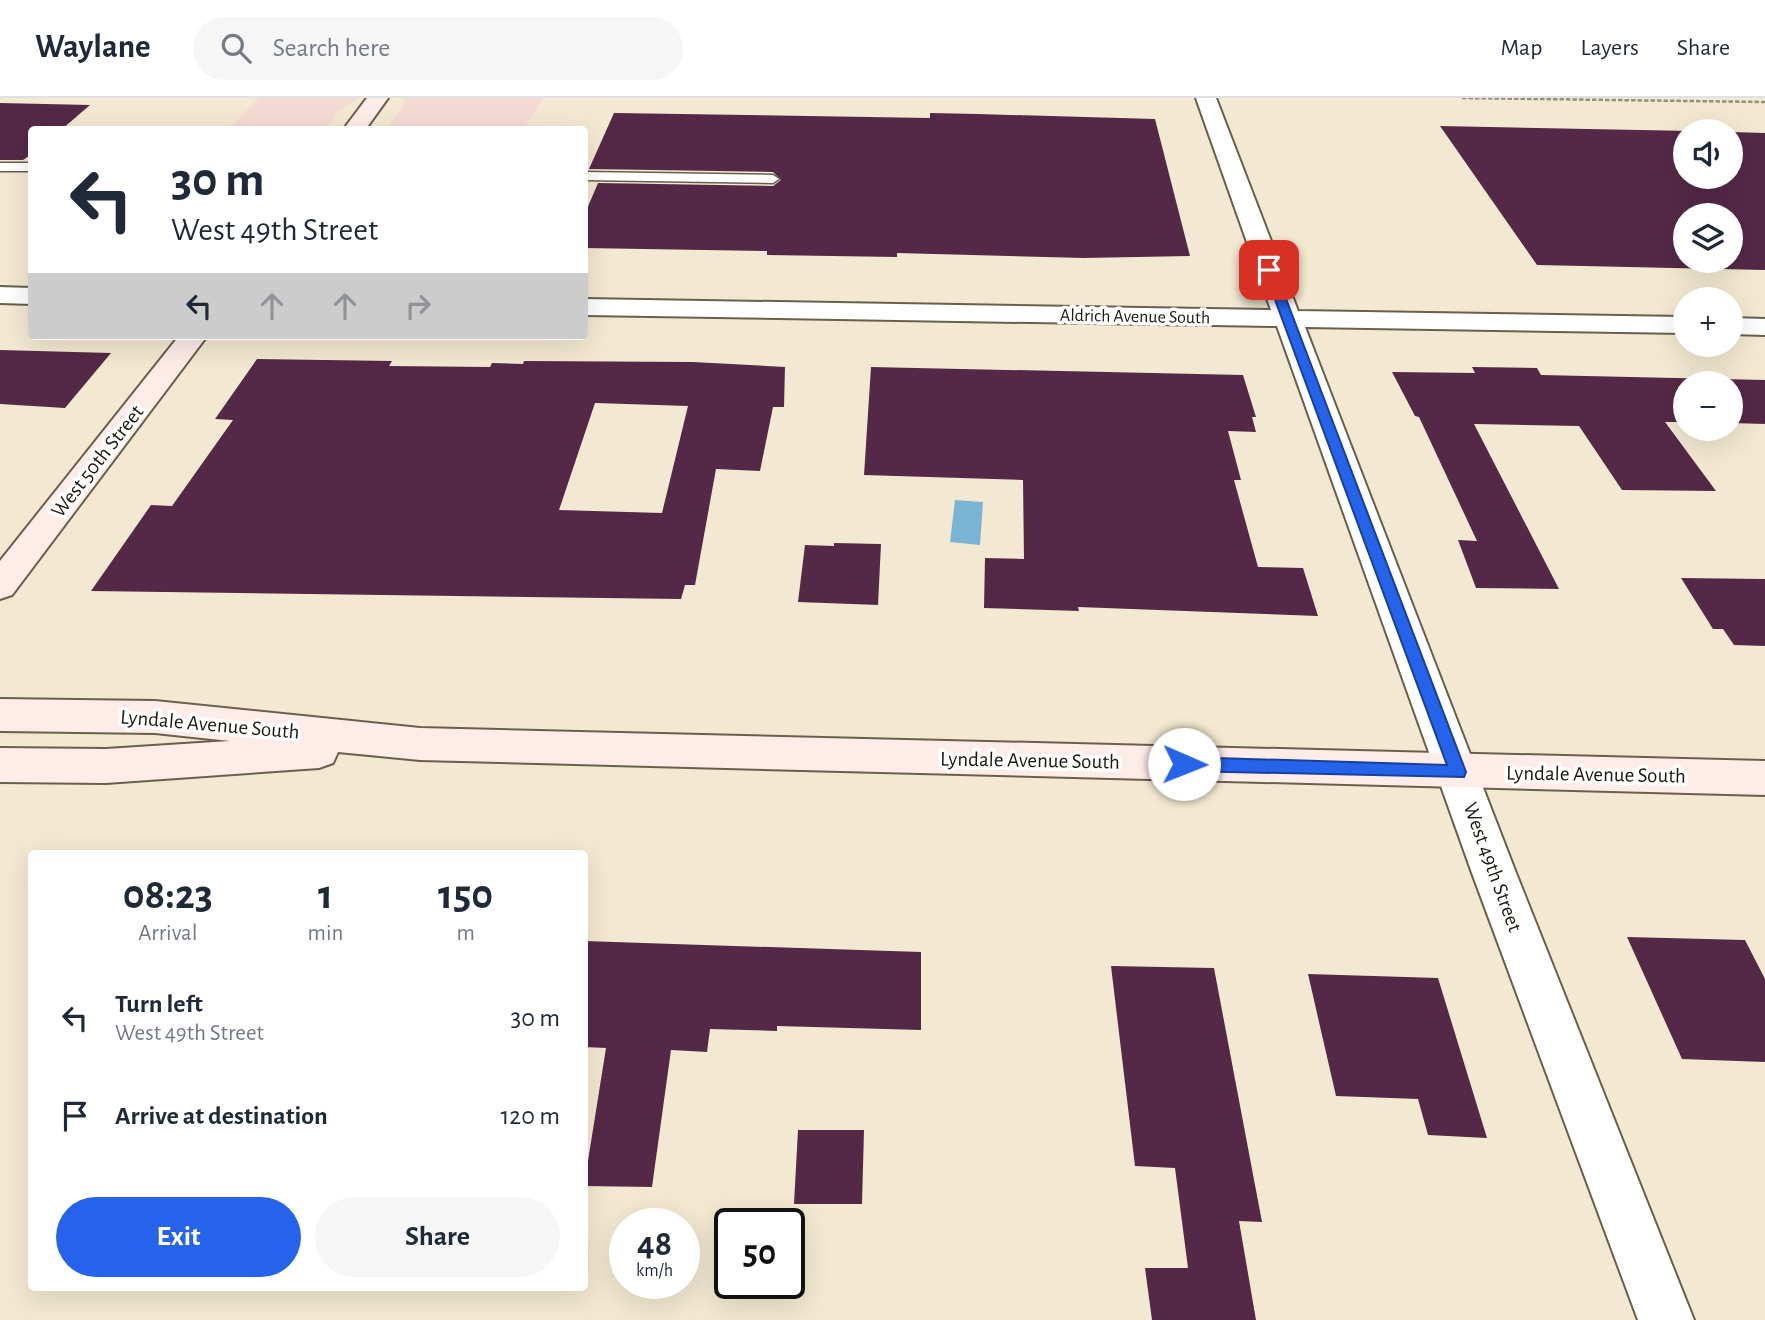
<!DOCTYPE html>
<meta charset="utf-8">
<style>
body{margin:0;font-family:"Alegreya Sans",sans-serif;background:#f6f6f7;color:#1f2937;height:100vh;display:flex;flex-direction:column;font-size:26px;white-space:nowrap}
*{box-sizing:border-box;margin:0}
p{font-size:23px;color:#747a83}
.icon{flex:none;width:38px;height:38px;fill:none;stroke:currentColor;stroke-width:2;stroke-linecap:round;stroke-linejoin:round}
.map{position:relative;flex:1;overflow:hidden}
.side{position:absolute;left:28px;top:752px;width:560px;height:441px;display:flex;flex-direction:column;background:#fff;border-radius:7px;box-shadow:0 7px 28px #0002}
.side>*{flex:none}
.guide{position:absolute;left:28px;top:28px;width:560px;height:214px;border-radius:7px;box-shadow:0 7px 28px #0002;background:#fff;color:#1f2937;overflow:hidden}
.buttons{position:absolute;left:1673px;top:21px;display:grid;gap:14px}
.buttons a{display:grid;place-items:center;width:70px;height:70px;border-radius:50%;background:#fff;box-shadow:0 7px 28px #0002;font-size:35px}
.speed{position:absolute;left:609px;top:1110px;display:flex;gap:14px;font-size:35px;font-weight:700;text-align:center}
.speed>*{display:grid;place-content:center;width:91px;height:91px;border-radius:50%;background:#fff;box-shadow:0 7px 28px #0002;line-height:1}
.speed small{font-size:18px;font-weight:400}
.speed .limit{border:4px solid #111;border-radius:10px;background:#fff;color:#111}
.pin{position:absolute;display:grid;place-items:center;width:60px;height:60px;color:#fff;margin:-30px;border-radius:14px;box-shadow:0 4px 10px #0006}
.me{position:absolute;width:77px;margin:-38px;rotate:91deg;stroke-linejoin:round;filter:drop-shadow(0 0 5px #0008)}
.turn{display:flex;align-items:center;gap:24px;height:147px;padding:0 28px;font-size:32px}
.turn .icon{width:91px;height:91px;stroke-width:2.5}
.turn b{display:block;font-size:49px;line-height:60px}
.lanes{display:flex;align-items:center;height:66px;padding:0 28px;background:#0003;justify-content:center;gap:35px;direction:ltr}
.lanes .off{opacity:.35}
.eta{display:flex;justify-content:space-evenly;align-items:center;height:119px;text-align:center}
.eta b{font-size:42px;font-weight:700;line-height:49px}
.primary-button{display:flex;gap:14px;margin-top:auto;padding:14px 28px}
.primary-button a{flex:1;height:80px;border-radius:42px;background:#2563eb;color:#fff;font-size:28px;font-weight:700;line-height:80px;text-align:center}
.primary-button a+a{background:#f6f6f7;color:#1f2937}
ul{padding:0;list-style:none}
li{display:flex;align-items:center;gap:21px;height:98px;padding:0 28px}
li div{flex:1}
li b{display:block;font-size:26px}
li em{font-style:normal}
header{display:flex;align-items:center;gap:42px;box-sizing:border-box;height:98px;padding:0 35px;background:#fff;border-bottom:2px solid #e0e1e3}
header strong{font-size:33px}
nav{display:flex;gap:38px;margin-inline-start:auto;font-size:24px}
.search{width:490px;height:63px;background:#f6f6f7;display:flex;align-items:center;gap:18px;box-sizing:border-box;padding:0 24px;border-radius:38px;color:#747a83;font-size:26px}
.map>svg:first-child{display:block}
.commercial{fill:#f3dad2}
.water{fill:#7ab4d5}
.building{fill:#542947;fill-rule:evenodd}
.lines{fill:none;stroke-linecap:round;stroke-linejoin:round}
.lane-casing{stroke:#68604c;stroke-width:3}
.street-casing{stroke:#68604c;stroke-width:4}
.secondary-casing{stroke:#68604c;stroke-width:4}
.path{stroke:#948d7c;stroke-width:2.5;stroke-dasharray:4.5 2;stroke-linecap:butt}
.lane{fill:#fff;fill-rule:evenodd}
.street{fill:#fff;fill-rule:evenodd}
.secondary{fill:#feece9;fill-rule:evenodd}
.route{fill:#2563eb;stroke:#184099;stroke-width:2}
.labels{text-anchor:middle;stroke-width:7;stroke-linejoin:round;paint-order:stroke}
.far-street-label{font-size:18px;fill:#1b180f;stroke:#fff}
.street-label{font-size:21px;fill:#1b180f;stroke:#fff}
</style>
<header>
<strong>Waylane</strong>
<div class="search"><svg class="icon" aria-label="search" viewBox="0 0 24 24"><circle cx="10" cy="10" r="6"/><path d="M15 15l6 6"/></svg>Search here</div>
<nav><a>Map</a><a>Layers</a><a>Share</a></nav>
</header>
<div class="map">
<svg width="1765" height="1222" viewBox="0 0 1765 1222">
<rect width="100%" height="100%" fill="#f3e9d2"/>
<path class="commercial" d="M259,0H360L339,13L324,31H229Z
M405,0H543L524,31H387L404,7Z"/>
<path class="water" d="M955,402L983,404L980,447L950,444Z"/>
<path class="building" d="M0,5L90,7L61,32H32V56L23,62H0Z
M614,15L930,20V15L978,16L1155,21L1190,158L1084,160L897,155V159L767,157V153L584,150V118L598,85L773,88L781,82L773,74L589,71Z
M1440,28L1691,33H1685V79H1731V34L1765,35V172L1537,167ZM1685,117H1731V163H1685Z
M0,252L111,255L65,310L0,306Z
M257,261L392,263L389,268L490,269L492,265L523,266L524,263L693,264L785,269L784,309H773L760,373L716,371L695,487H685L681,501L91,493L151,407L172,408L233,322L215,321ZM595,305L688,308L662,415L559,412Z
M871,269L1243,277L1256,319H1252L1256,334L1228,333L1241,382H1234L1258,469L1303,470L1318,518L1078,509L1079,513L984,510L985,460L1024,461L1023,382L864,377Z
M1472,269L1537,270L1541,277L1765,282V326L1731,325V285H1685V324H1665L1716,393L1622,392L1579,328L1474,326L1559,491L1476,490L1458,442L1477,443L1419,319L1415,318L1392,274L1475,275Z
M834,445L881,446L878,507L798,504L805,447L834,448Z
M1681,480L1765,481V548L1734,547L1723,531H1713Z
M1627,839L1745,842L1765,881V964L1682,961Z
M584,843L921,854V932L777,928V933L710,931L707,954L671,952L652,1089L584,1088L606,950L584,949Z
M1111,868L1214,870L1262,1124L1239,1123L1256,1222H1152L1145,1170H1188L1175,1070L1135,1068Z
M1308,876L1438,880L1487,1040L1428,1037L1418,1001L1336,998Z
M798,1032H864L862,1106H794Z"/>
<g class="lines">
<defs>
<path id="lane" d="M0,65H32V73H0Z
M584,74L773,77L779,81L773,85L584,82Z"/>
<path id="street" d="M1196,0H1216L1298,213L1685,219V235L1305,229L1516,775L1694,1222H1638L1472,775L1277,228L584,217V201L1271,212Z
M0,189L32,190V206L0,205Z
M1731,220L1765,221V237L1731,236Z"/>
<path id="secondary" d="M367,0H388L365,32H343Z
M179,238H207L12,497L0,501V463Z
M0,601L155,603L420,630L1765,663V697L420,662L338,654L333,665L319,670L106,685L0,684V650L106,651L230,643L155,635L0,633Z"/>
</defs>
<use href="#lane" class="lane-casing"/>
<use href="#street" class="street-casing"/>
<use href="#secondary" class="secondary-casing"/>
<path class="path" d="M1462,0L1765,4"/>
<use href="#lane" class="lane"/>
<use href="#street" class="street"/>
<use href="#secondary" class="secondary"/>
</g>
<path class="route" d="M1269,169L1275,172L1466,674L1464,679L1184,673L1176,666L1184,659L1447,667L1264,172Z"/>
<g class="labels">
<g class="far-street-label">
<text transform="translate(1135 218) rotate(1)" y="6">Aldrich Avenue South</text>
</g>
<g class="street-label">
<text transform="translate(97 363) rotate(-52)" y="7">West 50th Street</text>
<text transform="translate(210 626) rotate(5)" y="7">Lyndale Avenue South</text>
<text transform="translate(1030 662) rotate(1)" y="7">Lyndale Avenue South</text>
<text transform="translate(1596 676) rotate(1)" y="7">Lyndale Avenue South</text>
<text transform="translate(1493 769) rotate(70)" y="7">West 49th Street</text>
</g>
</g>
</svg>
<div class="buttons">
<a><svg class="icon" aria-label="sound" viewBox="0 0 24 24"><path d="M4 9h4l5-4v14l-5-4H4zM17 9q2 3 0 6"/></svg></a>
<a><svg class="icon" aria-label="layers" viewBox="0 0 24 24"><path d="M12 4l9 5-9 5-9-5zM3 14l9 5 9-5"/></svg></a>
<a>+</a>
<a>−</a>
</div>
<div class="speed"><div>48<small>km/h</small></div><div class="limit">50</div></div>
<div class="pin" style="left:1269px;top:172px;background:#d93025"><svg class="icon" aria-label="arrive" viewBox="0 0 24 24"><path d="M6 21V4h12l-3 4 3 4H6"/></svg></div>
<svg class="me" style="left:1184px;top:666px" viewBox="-20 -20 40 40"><circle r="19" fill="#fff"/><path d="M0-13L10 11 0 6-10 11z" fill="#2563eb"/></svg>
<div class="guide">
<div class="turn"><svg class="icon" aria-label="left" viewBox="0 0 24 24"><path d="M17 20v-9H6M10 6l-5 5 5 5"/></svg><div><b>30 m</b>West 49th Street</div></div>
<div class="lanes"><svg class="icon" aria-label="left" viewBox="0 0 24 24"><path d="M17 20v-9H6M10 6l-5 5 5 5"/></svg><svg class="icon off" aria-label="ahead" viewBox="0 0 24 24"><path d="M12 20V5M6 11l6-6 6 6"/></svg><svg class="icon off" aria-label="ahead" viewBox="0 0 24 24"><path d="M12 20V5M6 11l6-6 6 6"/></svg><svg class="icon off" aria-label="right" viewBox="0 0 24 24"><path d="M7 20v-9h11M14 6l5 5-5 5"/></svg></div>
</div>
<section class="side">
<div class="eta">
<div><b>08:23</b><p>Arrival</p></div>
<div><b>1</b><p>min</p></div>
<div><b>150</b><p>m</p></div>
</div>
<ul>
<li><svg class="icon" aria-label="left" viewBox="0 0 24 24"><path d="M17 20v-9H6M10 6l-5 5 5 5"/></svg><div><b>Turn left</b><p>West 49th Street</p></div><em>30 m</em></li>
<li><svg class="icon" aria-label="arrive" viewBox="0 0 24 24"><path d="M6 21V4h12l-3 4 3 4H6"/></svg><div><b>Arrive at destination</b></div><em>120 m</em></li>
</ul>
<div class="primary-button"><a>Exit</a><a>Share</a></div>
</section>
</div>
